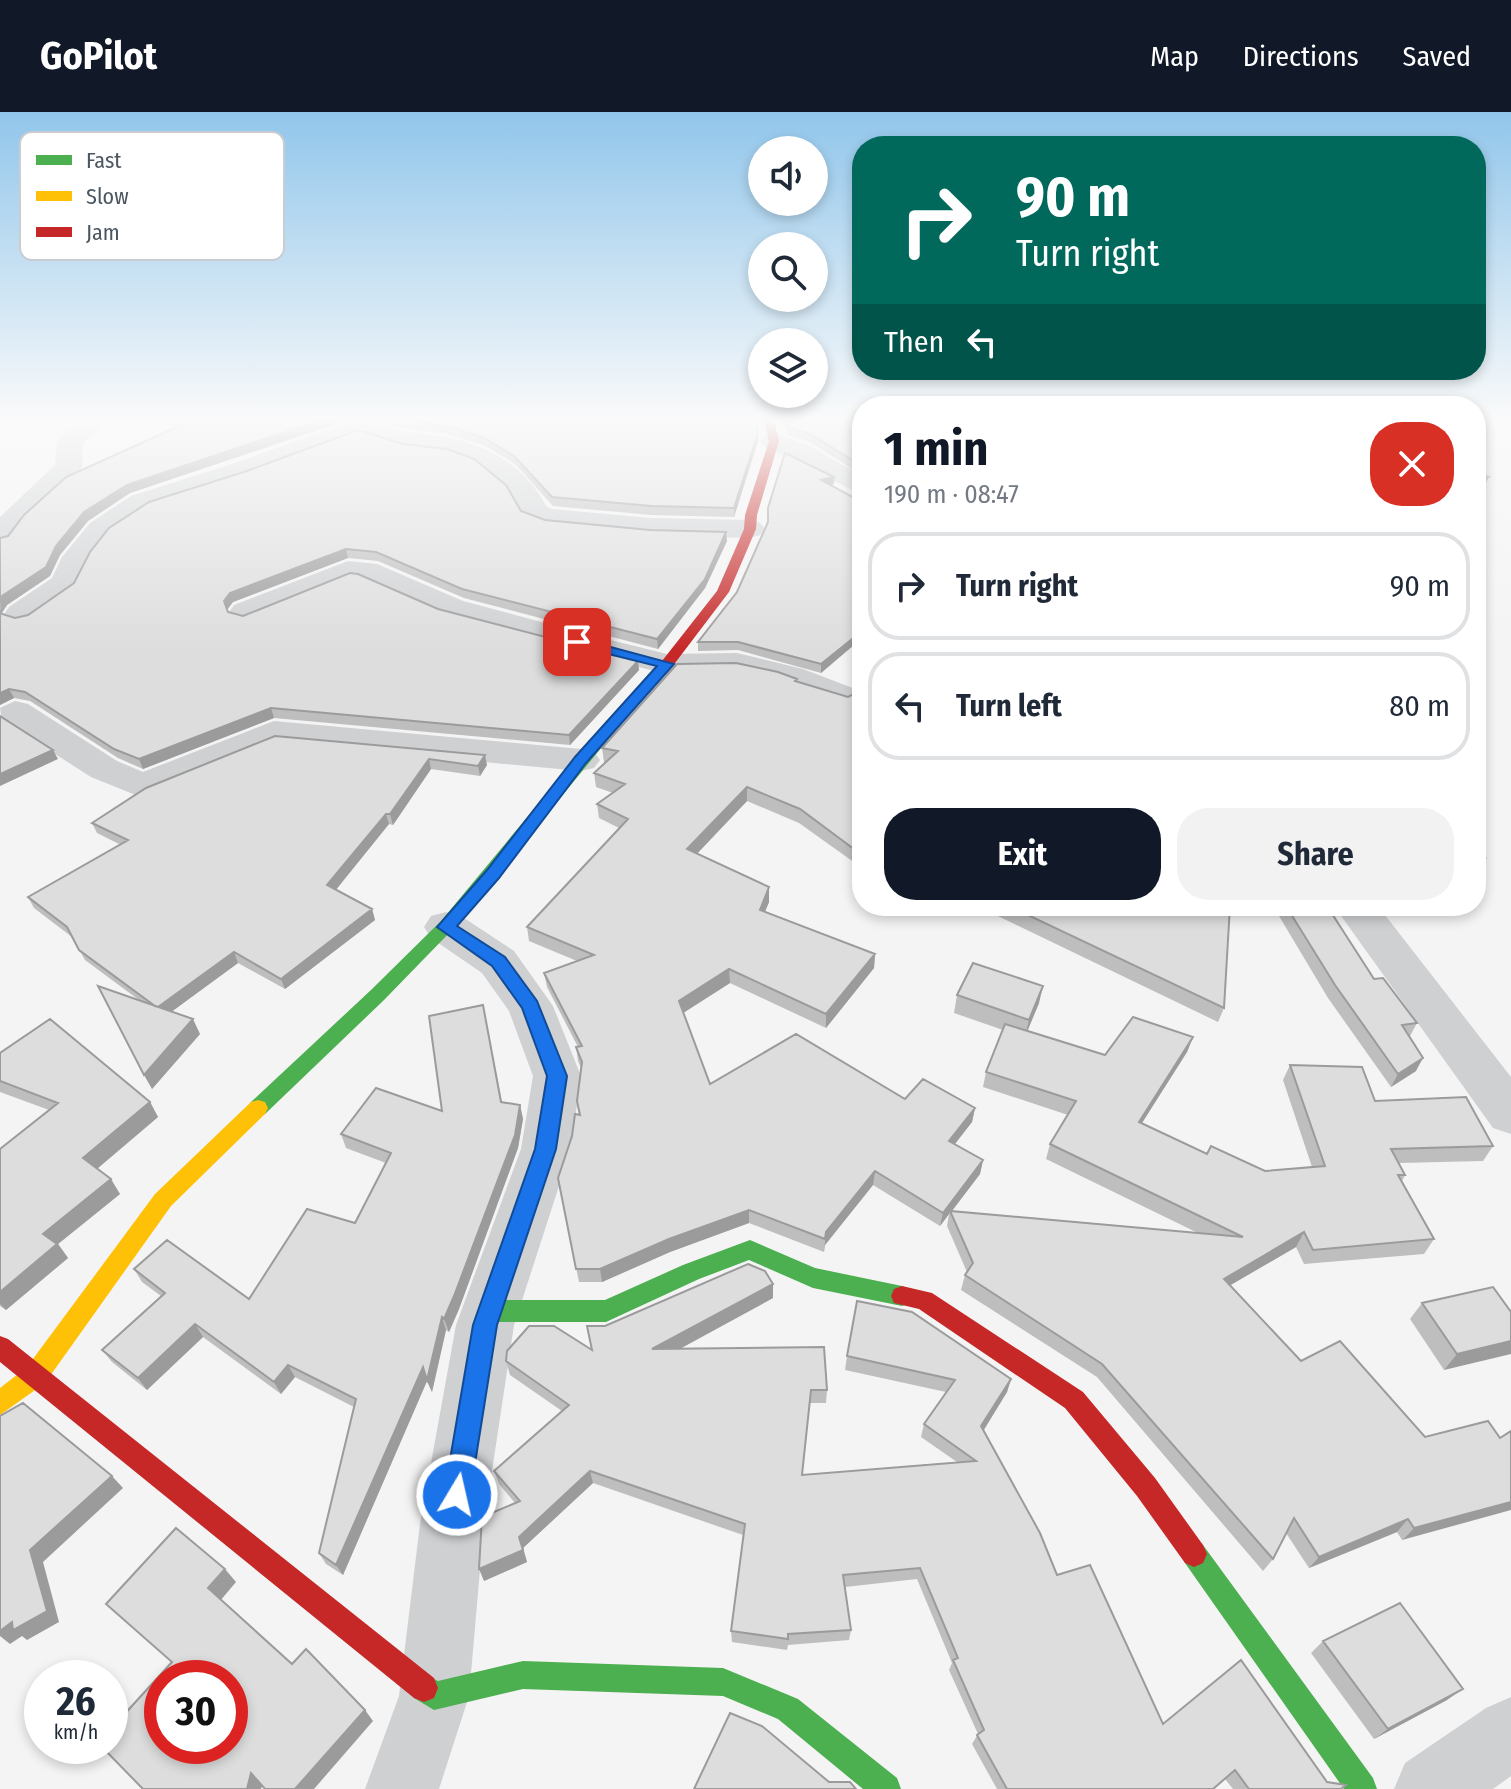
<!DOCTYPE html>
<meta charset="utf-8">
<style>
body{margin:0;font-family:"Fira Sans Condensed",sans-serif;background:#f2f2f3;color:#1f2937;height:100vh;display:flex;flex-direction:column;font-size:30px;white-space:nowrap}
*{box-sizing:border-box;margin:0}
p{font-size:26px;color:#747a83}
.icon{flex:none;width:44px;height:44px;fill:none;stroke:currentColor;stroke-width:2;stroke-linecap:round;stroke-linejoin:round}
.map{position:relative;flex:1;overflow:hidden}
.panel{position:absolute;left:852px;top:284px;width:634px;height:520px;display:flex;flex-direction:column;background:#fff;border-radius:32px;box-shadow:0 4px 12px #0003}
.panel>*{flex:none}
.banner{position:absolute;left:852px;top:24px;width:634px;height:244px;border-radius:32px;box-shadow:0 4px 12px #0003;background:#00695c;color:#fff;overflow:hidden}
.buttons{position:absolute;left:748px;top:24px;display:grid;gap:16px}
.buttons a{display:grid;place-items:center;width:80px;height:80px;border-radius:50%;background:#fff;box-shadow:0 4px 12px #0003;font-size:40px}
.speed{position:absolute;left:24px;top:1548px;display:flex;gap:16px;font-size:40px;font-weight:700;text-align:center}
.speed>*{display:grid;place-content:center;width:104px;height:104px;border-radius:50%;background:#fff;box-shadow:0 4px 12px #0003;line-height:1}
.speed small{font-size:20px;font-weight:400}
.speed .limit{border:12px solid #d22;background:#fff;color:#111}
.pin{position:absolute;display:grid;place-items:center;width:68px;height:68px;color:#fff;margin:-34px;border-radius:16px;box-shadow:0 4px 12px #0006}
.me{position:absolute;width:88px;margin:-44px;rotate:9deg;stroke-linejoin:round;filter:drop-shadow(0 0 6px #0008)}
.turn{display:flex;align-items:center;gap:28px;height:168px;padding:0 32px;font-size:36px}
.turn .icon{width:104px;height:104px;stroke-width:2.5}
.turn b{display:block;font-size:56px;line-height:68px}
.then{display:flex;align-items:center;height:76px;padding:0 32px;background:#0003;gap:16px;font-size:30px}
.round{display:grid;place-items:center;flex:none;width:84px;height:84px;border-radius:32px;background:#f2f2f3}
.headline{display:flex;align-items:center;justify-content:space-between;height:136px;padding:0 32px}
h1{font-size:48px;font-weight:700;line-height:60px;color:#111827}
.cta{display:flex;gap:16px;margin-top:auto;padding:16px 32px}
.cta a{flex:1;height:92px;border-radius:32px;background:#111827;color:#fff;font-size:32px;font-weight:700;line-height:92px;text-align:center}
.cta a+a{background:#f2f2f3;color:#1f2937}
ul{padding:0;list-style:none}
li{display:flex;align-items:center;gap:24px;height:108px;margin:0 16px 12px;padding:0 16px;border:4px solid #e0e1e3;border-radius:32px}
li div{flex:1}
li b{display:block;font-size:30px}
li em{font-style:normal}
header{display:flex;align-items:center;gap:48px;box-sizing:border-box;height:112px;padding:0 40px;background:#111827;color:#fff}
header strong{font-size:38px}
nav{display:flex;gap:44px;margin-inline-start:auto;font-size:28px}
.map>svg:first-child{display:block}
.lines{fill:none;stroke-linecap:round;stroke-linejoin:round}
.path{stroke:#bcc7c4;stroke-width:3;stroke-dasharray:4 3;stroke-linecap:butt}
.street{fill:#ced0d2;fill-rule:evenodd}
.fast{fill:#4caf50;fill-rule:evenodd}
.slow{fill:#ffc107;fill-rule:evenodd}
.jam{fill:#c62828;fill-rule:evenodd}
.wall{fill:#bebebf}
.shaded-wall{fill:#9b9b9b}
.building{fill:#ddddde;stroke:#9b9b9b;stroke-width:2;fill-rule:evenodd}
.route{fill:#1a73e8;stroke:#114b97;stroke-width:2}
.key{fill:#fff;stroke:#c9ccd0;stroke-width:2}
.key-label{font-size:22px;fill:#4a5661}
</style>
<header>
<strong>GoPilot</strong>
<nav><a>Map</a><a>Directions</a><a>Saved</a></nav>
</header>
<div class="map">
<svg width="1511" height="1677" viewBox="0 0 1511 1677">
<rect width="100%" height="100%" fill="#f4f4f4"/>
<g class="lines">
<path class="path" d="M1476,310L1511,309"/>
<path class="street" d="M84,304H111L83,332L82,355L78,361L26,410L10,431L0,434V405L55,353L57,330Z
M367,304H401L398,309L384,315C401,321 416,321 433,323C481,329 524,351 546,394L552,397L651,406L750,408L760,411L765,417L760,423L750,426L651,424L547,414L525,406L510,380L477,353L449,342L405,337L360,323L249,365L151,396L110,423L91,447L76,478L31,509L20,512L9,509L4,502L9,495L52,466L62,445L90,411L131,384L229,353Z
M774,321L808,333L862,364V383L765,335L761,329L765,323Z
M348,449L377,452L463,489L586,522L667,542L737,541L803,557L858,578L862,587L858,592L846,596L834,592L779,571L737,561L667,562L565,537L441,503L361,468L352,467L245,510L234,507L229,500L234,493Z
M15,589L28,592L117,649L143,660L274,609L581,637L594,640L600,648L594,656L581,659L278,631L143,686L91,665L2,608L0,596Z
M1334,794H1378L1511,965V1022L1493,1016Z
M446,800L461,804L514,839L553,894L581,964L571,1037L514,1213L484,1412L469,1584L439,1677H365L399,1584L420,1412L456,1213L521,1037L533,964L509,899L482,861L431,826L424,815L431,804Z
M1511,1585V1664L1493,1677H1394L1405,1651L1486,1596Z"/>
<path class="fast" d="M615,606L622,610L620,613L453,817L384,888L265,1002L258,1004L251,1002L248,996L251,990L371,878L441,809L588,632L610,607Z
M750,1128L815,1156L902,1174L910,1177L913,1184L910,1191L902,1194L813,1176L749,1148L699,1167L606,1210H490L482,1206L478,1199L482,1192L490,1188H605L683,1153Z
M1194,1429L1203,1433L1373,1666L1377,1677H1344L1185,1451L1181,1442L1185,1433Z
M523,1549L723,1556L798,1587L897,1666L901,1677H863L778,1607L723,1584L523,1577L434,1598L414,1586L410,1576L414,1566L424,1562L438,1569Z"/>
<path class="slow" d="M258,988L265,990L268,996L265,1002L171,1094L45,1271L0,1303V1276L27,1255L155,1082L251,990Z"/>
<path class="jam" d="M763,304H773L779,329L757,403L756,417L729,480L672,555L620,613H610V607L662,549L717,479L744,417L745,403L769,329Z
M902,1174L932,1181L1083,1280L1155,1366L1203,1433L1207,1442L1203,1451L1194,1455L1185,1451L1137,1384L1065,1296L919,1197L894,1191L891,1184L894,1177Z
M0,1224L8,1227L434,1566L438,1576L434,1586L424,1590L414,1586L0,1250Z"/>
</g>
<path class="wall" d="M201,304H360L130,381L88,409L60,443L50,464L7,493L2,501L15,506L521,399L545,408L727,429L705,476L658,537L464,486L378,449L348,446L233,490L227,497L228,500L243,504L438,497L639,558L570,633L274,606L143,657L118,646L30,589L14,586L0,593V426L8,424Z
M782,304H862V363L810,330L788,323Z
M391,306L758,329L734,405L651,403L553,394L515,352L485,334L451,323L393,314Z
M785,341L834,372L831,373L862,390V526L821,561L738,538L698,539V530L737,480L768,410Z
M797,567V570L848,585L862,578V756L799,711L747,689L697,742L769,775V790L765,799L875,842L874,856L826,916L730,871L683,901L710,972L905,987L975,996L972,1010L955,1032L983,1048L980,1062L952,1099L1198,1121L1046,1047L1050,1032L1068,1003L983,975L986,960L1003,918L954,901L957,883L1039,891L1027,919L1105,943L1193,925L1187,940L1142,1011L1207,1042L1265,1059L1312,1055L1283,968L1290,953L1375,989L1493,1034L1483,1049L1399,1051L1405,1063L1402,1069L1434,1127L1424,1142L1304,1152L1296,1135L1230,1173L1301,1249L1425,1325L1500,1326L1511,1319L1402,1428L1397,1420L1309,1456L1286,1421L1273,1447L1263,1459L1097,1265L961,1178L965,1163L967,1160L947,1114L949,1102L940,1114L873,1073L825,1133L824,1140L749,1111L670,1140L602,1170H579L558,1066L579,1002L577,989L581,956L578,949L576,935H578L547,875L544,861L577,849L529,829L527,815L619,716L599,706L597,692L613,681L596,675L594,661L606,650H604L602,636Z
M275,624L487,653L480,664L431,657L393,713L389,712L336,777L372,797L375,808L285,877L238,851L171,900L200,922L152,977L139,888L85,848L72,825L34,796L28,785L121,733L97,721L92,711Z
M977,794H1230L1224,896L1218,910Z
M1273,794H1327L1374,867L1417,911L1410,924L1416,959L1391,975L1328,886Z
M483,893L502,990L520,993L523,1007L518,1036L459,1197L449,1220L446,1218L432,1280L427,1269L343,1463L326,1452L319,1441L354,1295L295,1265L281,1282L203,1225L147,1278L112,1250L102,1238L161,1184L142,1170L134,1157L249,1187L355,1111L386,1051L346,1036L341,1022L442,999Z
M0,941L150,990L158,1005L97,1057L120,1082L58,1132L68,1146L6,1198L0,1194V1037L49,998L0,980Z
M773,1186L679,1237L827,1278L826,1291H810L802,1363L957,1350L921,1325L924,1312L946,1280L845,1258L847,1244L1011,1267L1007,1280L984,1318L1057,1463L1163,1612L1327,1670L1341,1677H1233L1225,1667L1214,1677H997L972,1632L978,1622L949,1558L952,1551L917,1467L845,1475L851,1518L849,1528L788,1533L787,1538L732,1530L731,1519L743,1423L593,1371L523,1436L527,1450L484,1469L515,1391L499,1372L494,1359L562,1299L510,1263L506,1249L592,1238L605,1214Z
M1422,1191L1511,1200L1444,1258L1410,1207Z
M1323,1529L1447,1588L1374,1627L1311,1541Z"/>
<path class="shaded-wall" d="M333,304H360L130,381L88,409L60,443L50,464L7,493L1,502L0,488L2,484L56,434L84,400L127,373Z
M758,321V329L734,405V396Z
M834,365V372L821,376V368Z
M1489,365L1485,373L1476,376V369Z
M726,420L727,429L705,476L658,537L657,527Z
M346,437L348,446L233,490L227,498L224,489L230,481Z
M862,519V526L821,561V552Z
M638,549L639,558L570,633L569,623Z
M9,577L14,586L0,593V581Z
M271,596L274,606L143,657L139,647Z
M53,638L58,647L0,674V662Z
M485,643L487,653L480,664L478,654Z
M429,647L431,657L393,713L390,702Z
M747,675V689L688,751L687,737Z
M386,702L389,712L331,784L327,773Z
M1485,746L1480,755L1476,756V749Z
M769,775V790L760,812V798Z
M372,797L375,808L285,877L281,867Z
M234,840L238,851L163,906L157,896Z
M875,842L874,856L826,916V902Z
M729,857L730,871L680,903L679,889Z
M1043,874L1039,891L1025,925L1029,908Z
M193,907L200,922L152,977L144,963Z
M1193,925L1187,940L1133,1025L1139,1010Z
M1423,946L1416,959L1391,975L1398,962Z
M150,990L158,1005L92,1061L83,1046Z
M520,993L523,1007L518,1036L459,1197L449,1220L444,1207Z
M975,996L972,1010L947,1042L949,1029Z
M983,1048L980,1062L951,1100L950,1099L949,1102L940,1114L943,1101Z
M875,1059L873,1073L825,1133L824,1140L826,1120Z
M111,1067L120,1082L58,1132L68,1146L6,1198L0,1192V1180L43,1122Z
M749,1098V1111L670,1140L602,1170L600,1157L669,1127Z
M1304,1120L1296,1135L1217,1181L1224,1167Z
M773,1172V1186L654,1251L652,1237Z
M442,1205L446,1218L432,1280L427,1269L343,1463L336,1453Z
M195,1212L203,1225L147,1278L138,1266Z
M1511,1229V1242L1444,1258L1457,1242Z
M288,1253L295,1265L281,1282L274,1270Z
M1011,1267L1007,1280L978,1327L981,1314Z
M590,1359L593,1371L523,1436L527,1450L484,1469L479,1457L519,1425Z
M112,1364L123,1376L43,1450L59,1510L27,1528L22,1524L10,1532L0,1524V1519L12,1510L30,1438Z
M1511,1390V1398L1402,1428L1414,1416Z
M1408,1407L1397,1420L1309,1456L1319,1445Z
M225,1457L236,1470L220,1489L208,1476Z
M1463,1577L1447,1588L1374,1627L1388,1617Z
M365,1598L373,1609L314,1677H295Z
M251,1661L263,1671L261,1677H247Z"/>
<path class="building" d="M201,304H333L127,373L84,400L56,434L46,455L2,484L0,488V426L8,424L24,403L66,365Z
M397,304H754L758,321L734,396L651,394L552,385L514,344L484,326L450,315L391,306Z
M785,304H862V354L810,322L789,315Z
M358,318L403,332L447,337L474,347L506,373L521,399L545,408L650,418L726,420L705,467L657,527L462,477L376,440L346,437L230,481L224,489L228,500L243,504L350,461L358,462L438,497L638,549L569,623L271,596L139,647L114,637L25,580L9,577L0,581V498L2,502L15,506L28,503L74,471L90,440L109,416L149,390L247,359Z
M785,341L834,365L821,368L862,390V519L821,552L738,530H698L737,480L768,410V396Z
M1476,360L1489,365L1476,369Z
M736,551L778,560L797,567L795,569L848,585L862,578V743L800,697L747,675L687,737L769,775L760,798L875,842L826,902L729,857L679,889L710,972L796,922L905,987L923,967L975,996L949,1029L983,1048L943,1101L875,1059L826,1120L825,1127L749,1098L669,1127L600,1157H576L558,1066L572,1024L575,1002L580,1003L577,989L582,950L576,935L582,934L544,861L594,843L527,815L628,707L597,692L625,672L594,661L618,639L602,636L677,552Z
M0,604L53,638L0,662Z
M275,624L485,643L478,654L429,647L390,702H386L327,773L372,797L281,867L234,840L158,895L155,894L79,838L67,815L28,785L128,728L92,711L146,676Z
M1476,740L1485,746L1476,749Z
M1009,794H1230L1224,896Z
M1286,794H1327L1374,867L1383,866L1417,911L1402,913L1423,946L1398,962L1335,873Z
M973,851L1043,874L1029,908L957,883Z
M98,874L193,907L144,963Z
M483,893L501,990L520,993L515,1023L454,1184L444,1207L442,1205L427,1268L423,1255L336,1453L319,1441L356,1287L288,1253L274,1270L195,1212L138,1266L102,1238L165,1181L134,1157L167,1128L249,1187L307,1097L355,1111L391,1041L341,1022L376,976L442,999L429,904Z
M1133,905L1193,925L1139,1010L1207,1042L1211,1034L1265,1059L1325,1054L1290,953L1362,955L1375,989L1466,985L1493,1034L1391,1037L1405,1063H1398L1434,1127L1313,1138L1304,1120L1224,1167L1301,1249L1340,1229L1425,1325L1488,1309L1500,1326L1511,1319V1390L1414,1416L1408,1407L1319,1445L1294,1406L1273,1447L1102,1252L965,1163L973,1151L950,1099L1243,1125L1050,1032L1076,989L986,960L1005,912L1105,943Z
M50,907L150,990L83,1046L111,1067L43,1122L57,1132L0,1180V1037L58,991L0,969V941Z
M748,1152L765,1159L773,1172L652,1237L824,1235L827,1278H811L802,1363L976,1349L924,1312L955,1268L847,1244L857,1189L912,1200L1011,1267L981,1314L1040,1421L1057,1463L1090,1453L1163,1612L1241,1548L1327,1670L1346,1673L1341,1677H1249L1235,1658L1213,1677H1007L977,1623L984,1618L953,1548L958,1546L920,1456L843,1463L851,1518L788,1522V1527L731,1519L745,1412L590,1359L519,1425L523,1438L479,1457L482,1405L520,1389L494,1359L569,1293L506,1249L507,1239L529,1214H554L592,1238L587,1214H605Z
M1493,1175L1511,1200V1229L1457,1242L1422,1191Z
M23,1291L112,1364L30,1438L47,1499L13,1518L12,1510L0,1519V1304Z
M176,1416L225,1457L208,1476L292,1552L306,1537L365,1598L295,1677H265L251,1661L247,1677H143L101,1634H110V1618L172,1550L106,1492ZM162,1566H230V1634H162Z
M1400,1491L1463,1577L1388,1617L1323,1529Z
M730,1601L762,1614L829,1670H850L856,1677H694Z"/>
<linearGradient id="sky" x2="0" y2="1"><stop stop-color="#91c6eb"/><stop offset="0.57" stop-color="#fafafa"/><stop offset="1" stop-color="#fafafa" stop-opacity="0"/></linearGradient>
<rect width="1511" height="538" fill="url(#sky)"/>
<path class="route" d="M577,526L674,552L586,651L499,766L457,814L505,845L537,889L567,964L556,1037L497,1213L470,1383L466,1393L457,1396L448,1393L444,1383L473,1213L535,1037L547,964L522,896L492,854L437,815L487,758L575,645L657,554L572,533V527Z"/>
<rect x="20" y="20" width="264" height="128" rx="12" class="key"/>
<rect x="36" y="43" width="36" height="10" fill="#4caf50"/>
<rect x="36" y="79" width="36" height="10" fill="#ffc107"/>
<rect x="36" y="115" width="36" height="10" fill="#c62828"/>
<g class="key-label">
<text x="86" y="56">Fast</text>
<text x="86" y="92">Slow</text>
<text x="86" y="128">Jam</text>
</g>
</svg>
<div class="buttons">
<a><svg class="icon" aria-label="sound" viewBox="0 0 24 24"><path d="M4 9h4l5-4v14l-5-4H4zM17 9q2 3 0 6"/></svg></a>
<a><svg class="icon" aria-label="search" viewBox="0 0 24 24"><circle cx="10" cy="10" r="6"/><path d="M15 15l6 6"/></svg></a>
<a><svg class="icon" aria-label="layers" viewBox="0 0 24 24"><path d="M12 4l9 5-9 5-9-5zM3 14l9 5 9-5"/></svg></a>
</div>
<div class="speed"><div>26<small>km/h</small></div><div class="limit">30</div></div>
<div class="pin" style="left:577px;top:530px;background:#d93025"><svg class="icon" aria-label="arrive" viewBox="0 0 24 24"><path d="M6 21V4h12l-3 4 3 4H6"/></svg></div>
<svg class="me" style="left:457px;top:1383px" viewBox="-20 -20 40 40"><circle r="17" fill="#1a73e8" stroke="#fff" stroke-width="3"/><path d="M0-11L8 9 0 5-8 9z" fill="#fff"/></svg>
<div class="banner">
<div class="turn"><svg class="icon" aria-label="right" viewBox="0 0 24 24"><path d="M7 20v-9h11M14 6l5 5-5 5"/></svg><div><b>90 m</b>Turn right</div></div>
<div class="then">Then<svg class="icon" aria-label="left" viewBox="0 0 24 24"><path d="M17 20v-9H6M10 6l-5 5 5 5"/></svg></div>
</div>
<section class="panel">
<div class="headline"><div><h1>1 min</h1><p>190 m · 08:47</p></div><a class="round" style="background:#d93025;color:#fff"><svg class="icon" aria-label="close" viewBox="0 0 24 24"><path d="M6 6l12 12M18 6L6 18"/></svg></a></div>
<ul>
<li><svg class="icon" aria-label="right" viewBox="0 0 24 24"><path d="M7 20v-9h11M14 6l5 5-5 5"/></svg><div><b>Turn right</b></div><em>90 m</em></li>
<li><svg class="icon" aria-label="left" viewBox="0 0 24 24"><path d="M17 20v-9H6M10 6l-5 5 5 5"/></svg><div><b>Turn left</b></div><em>80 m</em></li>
</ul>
<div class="cta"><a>Exit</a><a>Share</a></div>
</section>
</div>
